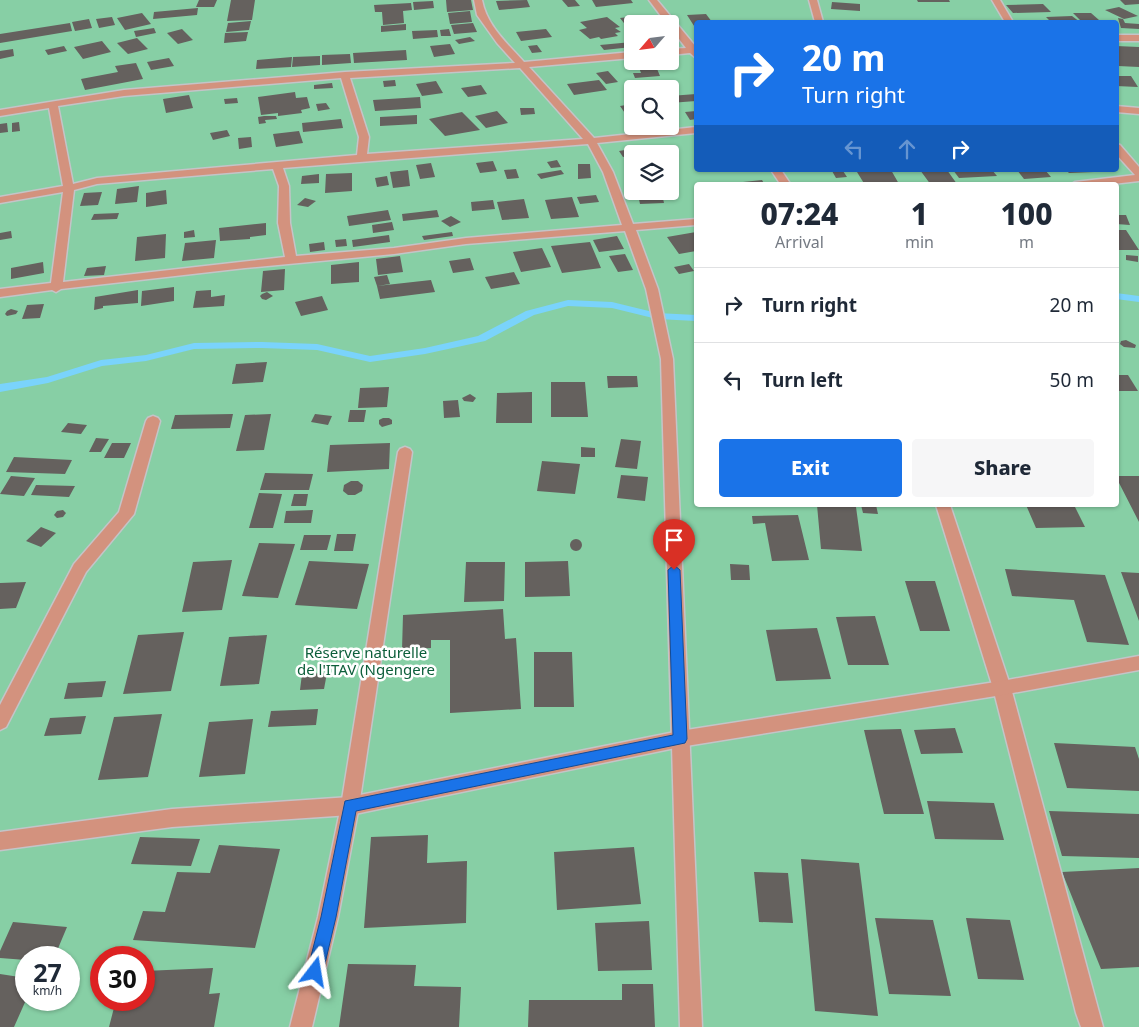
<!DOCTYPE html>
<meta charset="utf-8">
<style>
body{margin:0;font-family:"Noto Sans",sans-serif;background:#f6f6f7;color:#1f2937;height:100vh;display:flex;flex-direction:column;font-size:19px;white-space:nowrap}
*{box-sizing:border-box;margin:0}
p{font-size:16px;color:#747a83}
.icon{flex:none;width:28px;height:28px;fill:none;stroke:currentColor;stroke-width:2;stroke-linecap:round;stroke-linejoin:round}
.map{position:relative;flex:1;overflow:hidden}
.sheet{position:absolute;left:694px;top:182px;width:425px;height:325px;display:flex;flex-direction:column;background:#fff;border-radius:5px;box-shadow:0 1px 4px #0004}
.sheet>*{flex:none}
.banner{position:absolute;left:694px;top:20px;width:425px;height:152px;border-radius:5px;box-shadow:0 1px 4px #0004;background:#1a73e8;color:#fff;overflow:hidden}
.needle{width:32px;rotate:242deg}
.fabs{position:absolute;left:624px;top:15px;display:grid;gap:10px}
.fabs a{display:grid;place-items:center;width:55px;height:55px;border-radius:5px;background:#fff;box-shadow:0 1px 4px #0004;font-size:25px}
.speed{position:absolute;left:15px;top:946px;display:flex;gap:10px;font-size:25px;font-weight:700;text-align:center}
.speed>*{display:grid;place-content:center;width:65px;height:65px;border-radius:50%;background:#fff;box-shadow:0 1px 4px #0004;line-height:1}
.speed small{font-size:12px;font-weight:400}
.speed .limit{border:8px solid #d22;background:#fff;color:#111}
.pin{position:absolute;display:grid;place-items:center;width:42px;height:42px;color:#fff;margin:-51px -21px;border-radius:50% 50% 50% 0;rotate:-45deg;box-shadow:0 0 5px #0007}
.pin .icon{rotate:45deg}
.me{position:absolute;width:55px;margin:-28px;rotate:14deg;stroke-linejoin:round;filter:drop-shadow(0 0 4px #0008)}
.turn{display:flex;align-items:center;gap:18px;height:105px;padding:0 25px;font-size:22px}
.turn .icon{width:65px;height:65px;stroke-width:2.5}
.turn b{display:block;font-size:35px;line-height:42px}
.lanes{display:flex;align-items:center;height:48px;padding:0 25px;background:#0003;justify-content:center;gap:25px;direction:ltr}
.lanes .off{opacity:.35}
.eta{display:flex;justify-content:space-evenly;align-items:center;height:85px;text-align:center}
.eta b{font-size:30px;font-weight:800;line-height:35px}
.cta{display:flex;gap:10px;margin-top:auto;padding:10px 25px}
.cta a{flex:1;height:58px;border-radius:5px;background:#1a73e8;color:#fff;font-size:20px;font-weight:800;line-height:58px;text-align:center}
.cta a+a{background:#f6f6f7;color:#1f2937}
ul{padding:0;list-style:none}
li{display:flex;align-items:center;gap:15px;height:75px;padding:0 25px;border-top:1px solid #e0e1e3}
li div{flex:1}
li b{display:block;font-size:19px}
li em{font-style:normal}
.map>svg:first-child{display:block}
.green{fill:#87cfa5;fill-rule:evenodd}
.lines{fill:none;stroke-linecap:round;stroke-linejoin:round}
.stream{fill:#7ad3fb;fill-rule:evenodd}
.building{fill:#65615e}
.minor-casing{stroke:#c4c4c8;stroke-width:3}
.tertiary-casing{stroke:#c4c4c8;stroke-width:3}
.minor{fill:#d3927e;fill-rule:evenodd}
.tertiary{fill:#d3927e;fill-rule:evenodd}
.route{fill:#1a73e8;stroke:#114b97}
.labels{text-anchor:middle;stroke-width:5;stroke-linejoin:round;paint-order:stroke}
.park-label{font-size:15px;fill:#0c5e3a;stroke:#fff}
</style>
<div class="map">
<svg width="1139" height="1027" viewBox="0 0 1139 1027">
<rect width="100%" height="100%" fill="#e9e9ee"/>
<path class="green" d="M0,0H1139V1027H0ZM696,22H1116V170H696ZM632,24H670V61H632ZM632,89H670V126H632ZM632,154H670V191H632ZM696,185H1116V505H696ZM26,958H69V1000H26ZM101,958H144V1000H101Z"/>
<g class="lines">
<path class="stream" d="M1116,293L1139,296V302L1116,299Z
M568,300L612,302L657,313L696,315V321L657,319L612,308L568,306L534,315L485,341L425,354L370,362L317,350L262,348L194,349L146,361L102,366L48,383L0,392V384L47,377L101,360L146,355L194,343L262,342L317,344L370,356L425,348L478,336L526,311Z"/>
</g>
<path class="building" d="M199,0H217L214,7H196Z
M231,0H255L252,20L227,21Z
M446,0H471L473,10L447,12Z
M527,0L530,7L499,10L496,1Z
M562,0H575L580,6L568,7Z
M592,0H631L633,3L596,7Z
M917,0H949L950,2H918Z
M1120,0H1139V4L1125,5Z
M433,1L434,8L414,10L413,2Z
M832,2L860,4V11L831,9Z
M411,3L412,10L403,11L404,23L383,25L382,12H375L374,5Z
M1043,4L1051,12L1013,13L1006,5Z
M1119,7L1138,16L1124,19L1105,10Z
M198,8L197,15L153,19L154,12Z
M470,11L472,22L450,24L448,13Z
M142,13L151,24L125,30L117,18Z
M1073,13H1091L1099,20L1081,21Z
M706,14L712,22H696V29L687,15Z
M645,15L651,24H632V26L627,27L620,18Z
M1072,16L1080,22H1051L1046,17Z
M112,17L115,25L99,28L96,19Z
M607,17L620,27L615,28L621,32L615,33L618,36L601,39L599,37L590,39L579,30L587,28L580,22Z
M1118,18L1123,19L1125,23L1139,24V29L1121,28Z
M89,19L92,28L75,31L72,22Z
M251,21L249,30L226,32L228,23Z
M70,23L72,31L0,43V34Z
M473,23L477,32L454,34L451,25Z
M406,24V30L381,32V26Z
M154,28L156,33L136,37L134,31Z
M182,29L193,40L178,44L167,33Z
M449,29L451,36H441L440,30Z
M546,29L552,37L521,41L516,32Z
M437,30L438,37L413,39L412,31Z
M248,32L246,41L224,43L225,33Z
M470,37L475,41L459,44L455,40Z
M137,38L148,49L128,54L117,43Z
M102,41L111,52L83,59L74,47Z
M632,42V47L604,50L600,45Z
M450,44L455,54L434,57L430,46Z
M537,45L542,52L532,53L528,46Z
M64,46L67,51L48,55L45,50Z
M1116,46L1139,47V67L1118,66L1116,63Z
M13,49L14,56L0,59V51Z
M406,50L407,60L354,63L353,53Z
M350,54L351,63L322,65V55Z
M320,56V65L292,67L293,57Z
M292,57L291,67L256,69L257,60Z
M169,58L174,66L151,70L147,62Z
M136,63L143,79L85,90L81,79L118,72L115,66Z
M655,64L660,76L635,78L633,73H641L638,65Z
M608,71L618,82L606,84L596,73Z
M1116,76H1131L1138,87L1116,86Z
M395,80L396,86L384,87L383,81Z
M599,80L607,90L574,95L567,84Z
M436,81L443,93L422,96L416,84Z
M332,83L333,88L314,89V85Z
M481,85L487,94L468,97L461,88Z
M295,92L296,98L307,97L310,108L301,110L302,113L278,116V113L261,115L258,97Z
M696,94V101L670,103V96Z
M189,95L193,108L166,113L163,99Z
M420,97L421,108L375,111L373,100Z
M237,98L238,103L225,104L224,99Z
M326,103L330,109L318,111L316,104Z
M632,104V119H629L620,106Z
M520,108H534L535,114L521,115Z
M497,111L508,123L486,128L475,116Z
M696,111V119L690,120L685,112Z
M462,112L480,130L445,136L429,119Z
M417,115V124L380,126V117Z
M264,116H276L277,119L265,120L266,123L259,124L258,117Z
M341,119L343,128L303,132L302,123Z
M19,122L20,131L12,132V123Z
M7,123L8,132L0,133V124Z
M227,130L230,136L213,140L210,133Z
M299,131L303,143L276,147L273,134Z
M251,137L252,147L239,149L238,138Z
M666,146L678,164L670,165V154H652L649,148Z
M637,148L641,154L623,157L619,151Z
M557,160L561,167L551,168L547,162Z
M493,161L497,171L480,173L476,163Z
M431,163L435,177L420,179L416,165Z
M578,164H590L591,178L578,179Z
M516,169L519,178L507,179L504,170Z
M408,170L410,186L393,188L390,172Z
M561,170L564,174L541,179L537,174Z
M891,170L899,184L865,185L857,172Z
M920,170H947L957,184L931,185Z
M953,170H992L997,176L959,178Z
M1017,170H1045L1051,177L1024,179Z
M1066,170H1093L1094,172L1069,173Z
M832,171H843L847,177L836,178Z
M352,173V191L325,193L326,174Z
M319,174V183L301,184L302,176Z
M387,176L389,185L377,187L375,178Z
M762,180L765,185H745L743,182Z
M139,186L137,202L115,204L117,189Z
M166,190L167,204L146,207V193Z
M102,192L98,205L80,206L84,193Z
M662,194L664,203L640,204L638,195Z
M596,195L599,202L580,204L577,197Z
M572,197L579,217L551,219L545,200Z
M305,198L316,201L308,207L297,205Z
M524,199L529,218L502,220L497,202Z
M493,200L495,209L472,211L471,202Z
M388,210L391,220L349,226L347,216Z
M437,210L439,217L403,221L402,214Z
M119,213L117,219L91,220L94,214Z
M1116,215H1126L1130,225L1116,224Z
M451,216L461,222L450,227L441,221Z
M392,222L394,230L373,233L372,225Z
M266,223V235L250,237V239L220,241L219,228Z
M194,230L195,237L184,238V232Z
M1116,230H1126L1139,250H1116Z
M11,231L12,238L0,240V233Z
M452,232L453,236L424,240L422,236Z
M696,232V251L679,254L667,237Z
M166,234L165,258L135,261L137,237Z
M389,235L390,242L353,247L352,240Z
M617,236L624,249L599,252L593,240Z
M346,239L347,246L336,247L335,240Z
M216,240L214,258L182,261L185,243Z
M324,242L325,250L310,252L309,244Z
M590,242L601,268L562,273L551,246Z
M542,248L551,267L521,272L513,252Z
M625,254L633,270L618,272L609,256Z
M1126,255L1138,256V262L1126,260Z
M400,256L403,272L378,275L376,259Z
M470,258L474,270L453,273L449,261Z
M43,262L44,273L11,279V268Z
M359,262V282L331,284V265Z
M689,264L694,271L679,274L674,267Z
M106,266L104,275L84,276L87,268Z
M285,269L284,290L261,292L263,271Z
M514,272L520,284L491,289L485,277Z
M387,275L390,284L377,286L374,277Z
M431,280L435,292L380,299L377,286Z
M174,287V301L141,306L142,291Z
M138,290V303L103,306V308L94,310L95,297Z
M211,290V297L225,295L224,306L193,308L196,291Z
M267,292L273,296L266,300L262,299L260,296L262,294Z
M322,296L328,310L301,316L295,302Z
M44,304L40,318L22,319L27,305Z
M11,309L18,311L16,314L7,316L5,314L7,311Z
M1126,340L1136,345L1135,348L1124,347L1120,344L1121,341Z
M267,362L263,382L232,384L236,364Z
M1116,375H1128L1138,391H1116Z
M607,376H637L638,387L608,388Z
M551,382H585L588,417H551Z
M389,387L387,407L358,408L360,388Z
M532,392V423H496L497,393Z
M470,394L476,398L473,402L464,401L462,398Z
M458,400L460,417L444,418L443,401Z
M350,410H366L364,422H348Z
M233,414L230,428L171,429L175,415Z
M271,414L264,450L236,451L245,415Z
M315,414L332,416L328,425L311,422Z
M383,418H389L392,420V424L382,427L379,424V420Z
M68,423L87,425L81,434L61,432Z
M96,438L109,439L101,452H89Z
M621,439L641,441L637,469L615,467Z
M112,443H131L124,458H104Z
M390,443L389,469L327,472L330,445Z
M581,447L595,448V457H581Z
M14,457L72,460L65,474L6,472Z
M542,461L580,464L575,494L537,491Z
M265,473L313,474L309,490H260Z
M621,475L648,477L645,501L617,498Z
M11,476L35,478L24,496L0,494Z
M1116,476H1139V522L1116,477Z
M351,481H358L363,485L362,491L355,495H348L343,491L344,485Z
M36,485L75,486L69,497L31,495Z
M259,493L282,494L273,528H249Z
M294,494H308L306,506H291Z
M817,505L856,507L862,551L821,549Z
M861,505H876L878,514L863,513Z
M1026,505H1074L1085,527L1036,528Z
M63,510L66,513L63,517L57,518L54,515L57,511Z
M313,510L311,523H284L286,511Z
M798,515L809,560L772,561L765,523L753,524L752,516Z
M41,527L56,533L41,547L26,541Z
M337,534H356L353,551H334Z
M304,535H331L327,550H300Z
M570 545a6 6 0 1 1 12 0a6 6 0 1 1-12 0Z
M259,543L295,544L278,598L242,596Z
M232,560L222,610L182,612L193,562Z
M309,561L369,564L357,609L295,605Z
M568,561L570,596L525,597V562Z
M466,562H505L504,601L464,602Z
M730,564L749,565L750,580H731Z
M1005,569L1105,575L1129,645L1087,642L1074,600L1012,596Z
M1121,572L1139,573V621Z
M905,581H935L950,631H920Z
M26,582L16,608L0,609V583Z
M503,609L505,639L516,638L521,709L450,713V640H431V648L402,650L403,615Z
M875,616L889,665H848L836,617Z
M817,628L831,679L776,681L766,630Z
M184,632L171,691L123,694L138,635Z
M267,635L259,684L220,686L229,637Z
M534,652H572L574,707H534Z
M327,673L324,689L300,690L302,674Z
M106,681L102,697L64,699L68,683Z
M318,709L316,725L268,727L271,711Z
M162,714L148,777L98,780L114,717Z
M86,716L81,734L44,736L50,718Z
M253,719L245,774L199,777L209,722Z
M955,728L963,753L921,754L914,730Z
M901,729L924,814H884L864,730Z
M1054,743L1135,747L1139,759V791L1067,788Z
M927,801L994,803L1004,840L935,839Z
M1049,811L1139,814V858L1062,856Z
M428,835L427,863L467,861L466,923L364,928L371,837Z
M140,837L200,839L191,866L131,864Z
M219,845L280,849L255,948L133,940L143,911L165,912L177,872L210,873Z
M634,847L641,904L557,910L554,852Z
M801,859L859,863L878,1016L815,1011Z
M1139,868V967L1101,969L1062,872Z
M754,872L788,873L793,923L759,922Z
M875,918L933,920L951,996L889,994Z
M966,918L1010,920L1024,980L978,979Z
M649,921L652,970L598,971L595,923Z
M13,922L67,927L54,958H26V960L0,958V951Z
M348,964L416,965L414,986L461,987L459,1027H339Z
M213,968L209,994L220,993L214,1027H109L116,1000H144V971Z
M0,974L26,978V1000L14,1027H0Z
M622,984H653L655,1027H528L529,1000H622Z"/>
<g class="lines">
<defs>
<path id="minor" d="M474,0H482C487,26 507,43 524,62L632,52V58L529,67L594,138L696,127V133L597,143L613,172L633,224L696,219V225L636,230L658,289L673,359L702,1027H680L661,359L646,289L625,231L466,244L394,254L245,268L61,289L56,292L52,290L0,297V289L51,283L63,192L0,203V197L63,186L49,108L0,116V110L124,90L345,72L515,63L497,43L477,15ZM520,68L583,139L367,154L369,137L350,78ZM341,78L359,137L357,155L97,178L73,184L58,106L124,96ZM588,144L603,172L622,225L466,238L394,248L296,256L290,223L289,186L283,168ZM273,169L279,186L278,223L285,257L63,282L74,190L97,184Z
M649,0H657L696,47V58L690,53L670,55V49L686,48L670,27V24H667Z
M809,0H817L823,22H815Z
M992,0H1000L1013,22H1005Z
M1116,35H1139V41H1116Z
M1116,106L1139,108V114L1116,112Z
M1116,144L1120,145L1139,167V181L1104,185H1070L1075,182L1135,175L1116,154Z
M771,170H781L791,185H781Z
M153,416L158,418L160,421L134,514L86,572L6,727L0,730V705L74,564L119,512L146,421L148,418Z
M405,447L410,449L412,452L359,806L338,917L312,1027H290L318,917L341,806L398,452L400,449Z
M936,505H950L1011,688L1103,1027H1081L1076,1013L993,688Z"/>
<path id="tertiary" d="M1139,656V670L1002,695L680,747L350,815L172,827L0,850V832L172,809L350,797L680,731L1002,681Z"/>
</defs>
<use href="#minor" class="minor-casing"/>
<use href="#tertiary" class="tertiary-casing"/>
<use href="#minor" class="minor"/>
<use href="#tertiary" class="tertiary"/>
</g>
<path class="route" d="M674,565L680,570L687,739L685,743L356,811L336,917L323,972L320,978L315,980L309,978L307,972L321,917L345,801L673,735L668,570Z"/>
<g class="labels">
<g class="park-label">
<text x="366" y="658">Réserve naturelle<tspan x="366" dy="17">de l'ITAV (Ngengere</tspan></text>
</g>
</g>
</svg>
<div class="fabs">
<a><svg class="needle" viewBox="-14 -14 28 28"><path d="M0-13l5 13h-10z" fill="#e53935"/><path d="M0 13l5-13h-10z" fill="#747a83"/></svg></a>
<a><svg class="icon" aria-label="search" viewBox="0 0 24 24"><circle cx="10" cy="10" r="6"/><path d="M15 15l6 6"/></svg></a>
<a><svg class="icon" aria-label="layers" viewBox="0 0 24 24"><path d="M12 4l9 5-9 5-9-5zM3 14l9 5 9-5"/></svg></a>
</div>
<div class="speed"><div>27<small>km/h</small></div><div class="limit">30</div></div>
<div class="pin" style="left:674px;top:570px;background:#d93025"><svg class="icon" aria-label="arrive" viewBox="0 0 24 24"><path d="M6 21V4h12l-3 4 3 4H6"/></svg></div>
<svg class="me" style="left:315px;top:972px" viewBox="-20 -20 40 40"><path d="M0-17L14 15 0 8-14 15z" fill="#1a73e8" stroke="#fff" stroke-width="4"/></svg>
<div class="banner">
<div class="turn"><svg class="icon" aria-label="right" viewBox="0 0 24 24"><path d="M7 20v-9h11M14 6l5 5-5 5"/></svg><div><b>20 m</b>Turn right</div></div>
<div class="lanes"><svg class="icon off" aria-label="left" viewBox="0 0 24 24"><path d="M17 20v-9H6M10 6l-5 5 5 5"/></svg><svg class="icon off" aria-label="ahead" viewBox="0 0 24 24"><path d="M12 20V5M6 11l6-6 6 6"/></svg><svg class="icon" aria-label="right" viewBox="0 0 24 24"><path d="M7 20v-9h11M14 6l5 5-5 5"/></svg></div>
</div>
<section class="sheet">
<div class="eta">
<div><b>07:24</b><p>Arrival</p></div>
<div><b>1</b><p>min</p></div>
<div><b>100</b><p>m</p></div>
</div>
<ul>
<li><svg class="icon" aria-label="right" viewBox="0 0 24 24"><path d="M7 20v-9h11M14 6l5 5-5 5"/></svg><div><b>Turn right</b></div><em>20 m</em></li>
<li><svg class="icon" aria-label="left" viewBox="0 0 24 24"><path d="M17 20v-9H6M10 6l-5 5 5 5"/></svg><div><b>Turn left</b></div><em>50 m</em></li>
</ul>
<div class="cta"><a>Exit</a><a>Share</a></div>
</section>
</div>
